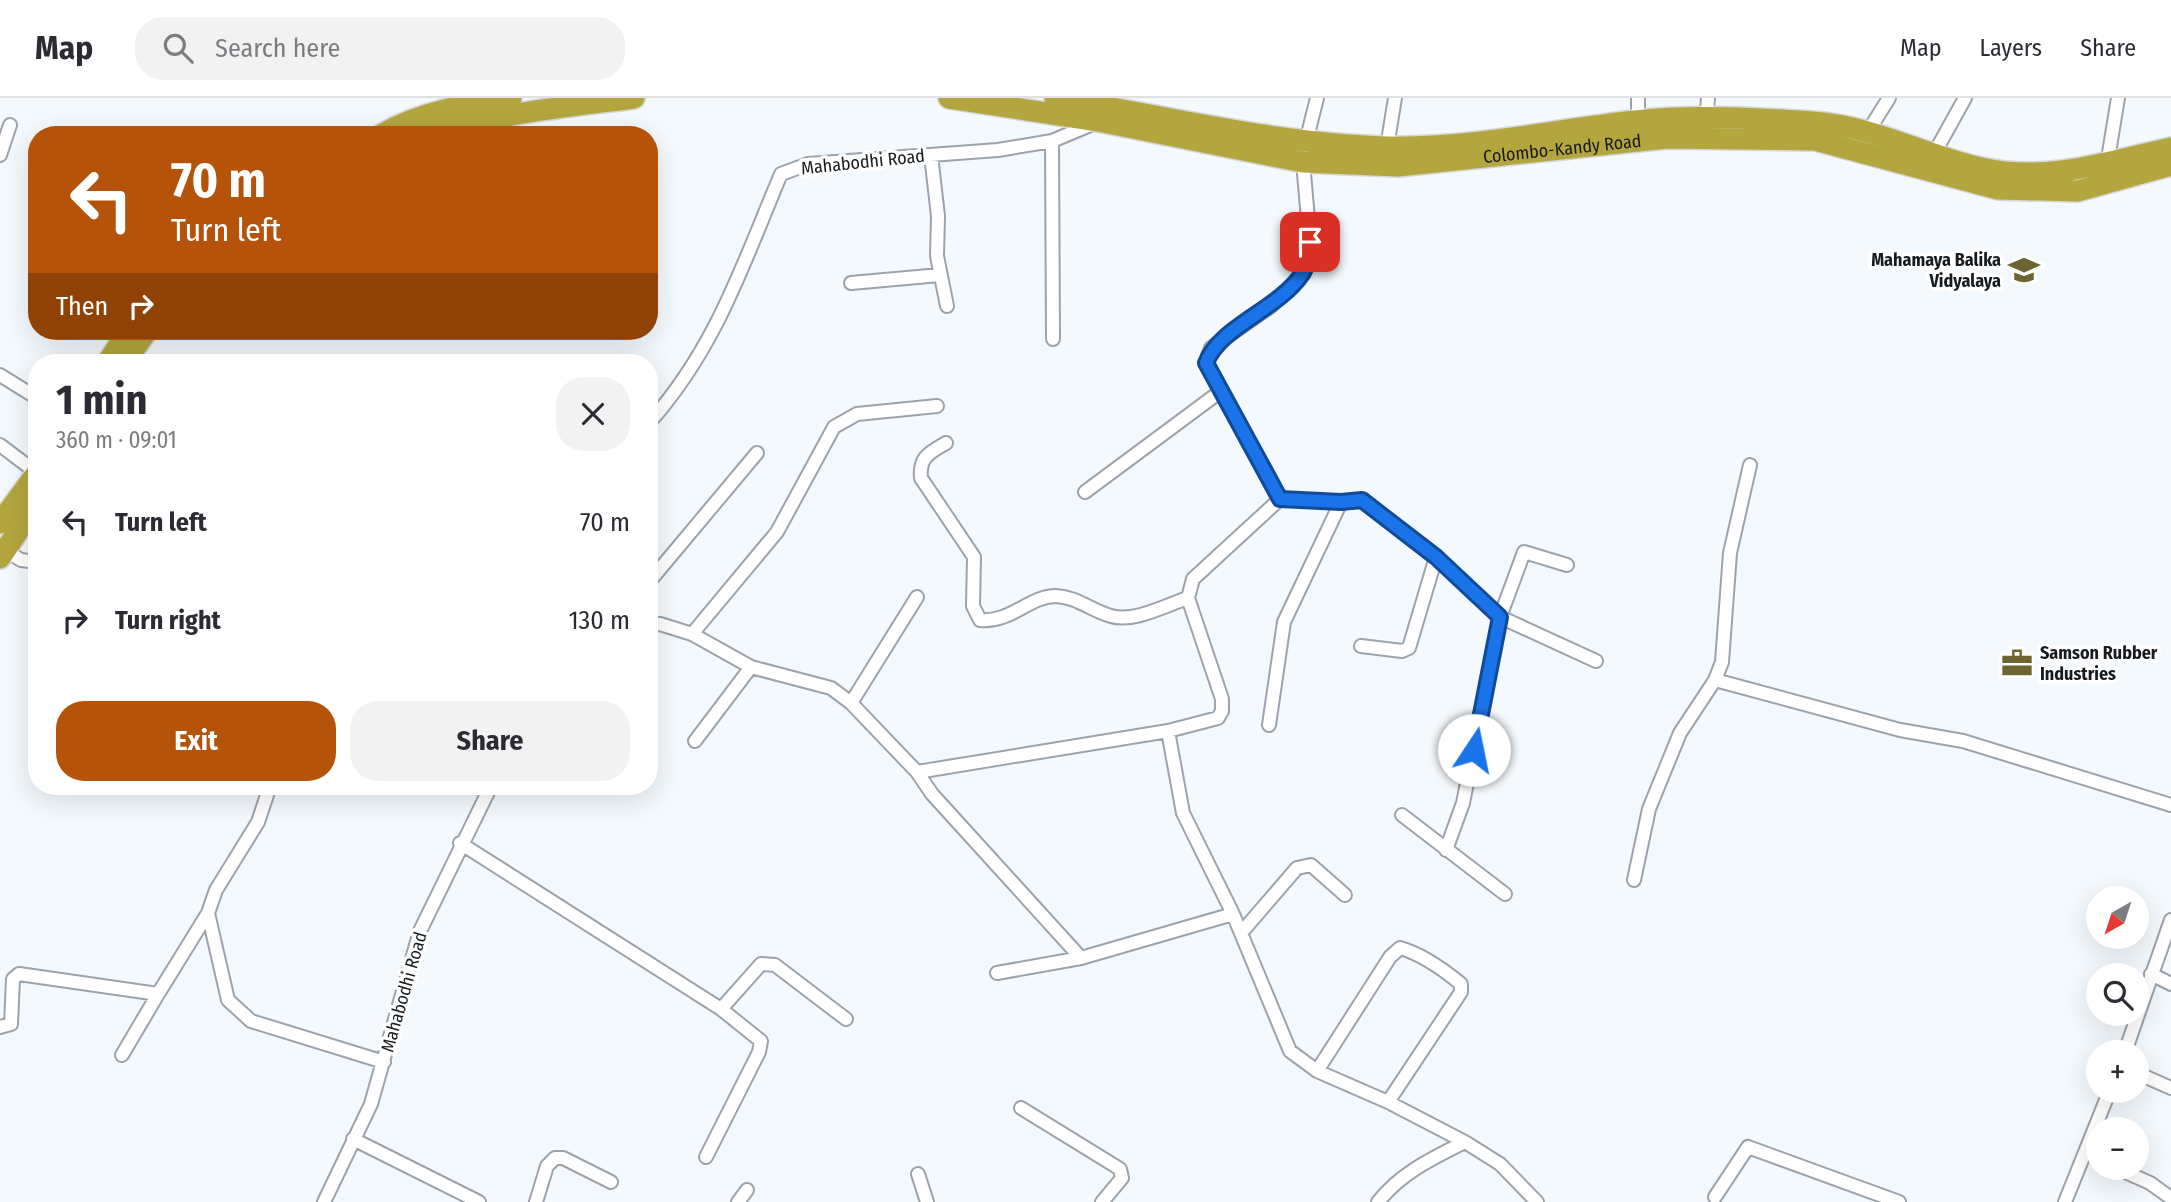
<!DOCTYPE html>
<meta charset="utf-8">
<style>
body{margin:0;font-family:"Fira Sans Condensed",sans-serif;background:#f2f2f3;color:#2b2b33;height:100vh;display:flex;flex-direction:column;font-size:26px;white-space:nowrap}
*{box-sizing:border-box;margin:0}
p{font-size:23px;color:#7c7c81}
.icon{flex:none;width:38px;height:38px;fill:none;stroke:currentColor;stroke-width:2;stroke-linecap:round;stroke-linejoin:round}
.map{position:relative;flex:1;overflow:hidden}
.details{position:absolute;left:28px;top:256px;width:630px;height:441px;display:flex;flex-direction:column;background:#fff;border-radius:28px;box-shadow:0 7px 28px #0002}
.details>*{flex:none}
.banner{position:absolute;left:28px;top:28px;width:630px;height:214px;border-radius:28px;box-shadow:0 7px 28px #0002;background:#b45309;color:#fff;overflow:hidden}
.needle{width:46px;rotate:219deg}
.buttons{position:absolute;left:2086px;top:788px;display:grid;gap:14px}
.buttons a{display:grid;place-items:center;width:63px;height:63px;border-radius:50%;background:#fff;box-shadow:0 7px 28px #0002;font-size:35px}
.pin{position:absolute;display:grid;place-items:center;width:60px;height:60px;color:#fff;margin:-30px;border-radius:14px;box-shadow:0 4px 10px #0006}
.me{position:absolute;width:77px;margin:-38px;rotate:11deg;stroke-linejoin:round;filter:drop-shadow(0 0 5px #0008)}
.turn{display:flex;align-items:center;gap:24px;height:147px;padding:0 28px;font-size:32px}
.turn .icon{width:91px;height:91px;stroke-width:2.5}
.turn b{display:block;font-size:49px;line-height:60px}
.then{display:flex;align-items:center;height:66px;padding:0 28px;background:#0003;gap:14px;font-size:26px}
.round{display:grid;place-items:center;flex:none;width:74px;height:74px;border-radius:28px;background:#f2f2f3}
.head{display:flex;align-items:center;justify-content:space-between;height:119px;padding:0 28px}
h1{font-size:42px;font-weight:700;line-height:52px}
.primary-button{display:flex;gap:14px;margin-top:auto;padding:14px 28px}
.primary-button a{flex:1;height:80px;border-radius:28px;background:#b45309;color:#fff;font-size:28px;font-weight:700;line-height:80px;text-align:center}
.primary-button a+a{background:#f2f2f3;color:#2b2b33}
ul{padding:0;list-style:none}
li{display:flex;align-items:center;gap:21px;height:98px;padding:0 28px}
li div{flex:1}
li b{display:block;font-size:26px}
li em{font-style:normal}
header{display:flex;align-items:center;gap:42px;box-sizing:border-box;height:98px;padding:0 35px;background:#fff;border-bottom:2px solid #e1e1e2}
header strong{font-size:33px}
nav{display:flex;gap:38px;margin-inline-start:auto;font-size:24px}
.search{width:490px;height:63px;background:#f2f2f3;display:flex;align-items:center;gap:18px;box-sizing:border-box;padding:0 24px;border-radius:28px;color:#7c7c81;font-size:26px}
.map>svg:first-child{display:block}
.lines{fill:none;stroke-linecap:round;stroke-linejoin:round}
.minor-casing{stroke:#9ca3ab;stroke-width:16}
.trunk-casing{stroke:#d5d6d6;stroke-width:24}
.minor{stroke:#fff;stroke-width:12}
.trunk{stroke:#b4a63f;stroke-width:21}
.route-casing{stroke:#114b97;stroke-width:18}
.route{stroke:#1a73e8;stroke-width:12}
.labels{text-anchor:middle;stroke-width:7;stroke-linejoin:round;paint-order:stroke}
.street-label{font-size:18px;fill:#181b1e;stroke:#fff}
.poi-label{font-size:18px;font-weight:bold;fill:#181b1e;stroke:#fff;text-anchor:end}
</style>
<header>
<strong>Map</strong>
<div class="search"><svg class="icon" aria-label="search" viewBox="0 0 24 24"><circle cx="10" cy="10" r="6"/><path d="M15 15l6 6"/></svg>Search here</div>
<nav><a>Map</a><a>Layers</a><a>Share</a></nav>
</header>
<div class="map">
<svg width="2171" height="1104" viewBox="0 0 2171 1104">
<rect width="100%" height="100%" fill="#f4f9fd"/>
<g class="lines">
<defs>
<path id="minor" d="M1638,23V0
M1706,24L1708,0
M1869,32L1889,0
M1052,43L1053,241
M1306,44L1317,0
M1387,49L1395,0
M1935,54L1965,0
M0,57L10,27
M931,57L938,118L937,158L947,208
M1303,64L1310,144L1304,175L1271,208L1211,250L1206,265L1280,401L1193,481L1188,500L1222,601V613L1218,620L1168,633L1183,715L1233,816L1290,953L1317,973L1388,1004L1465,1044
M2107,67L2118,0
M851,185L940,177
M0,277L37,300
M649,325C716,250 743,166 781,76L808,66L998,52L1052,43L1095,25
M946,345C929,355 919,359 921,380L974,459L973,508L980,522C1011,525 1029,498 1056,498C1077,499 1092,513 1111,518C1134,525 1166,507 1188,500
M0,347L37,375
M1085,394L1221,293
M1280,401L1341,404L1362,402L1436,459L1500,519L1463,705L1446,752
M6,453L21,462L37,464
M1567,467L1524,454L1500,519L1596,563
M649,484L757,355
M649,527L660,526L692,536L777,434L834,329L857,316L937,308
M692,536L751,569L831,590L851,605
M1361,548L1402,553L1409,550L1436,459
M1715,582L1900,632L1963,643L2171,707
M1269,627L1284,524L1341,404
M695,643L751,569
M917,674L851,605L917,499
M270,688L258,724L216,792L208,815L228,902L251,923L384,964
M1402,717L1505,796
M460,745L721,911
M1634,782L1649,711L1680,635L1715,582L1722,564L1730,455L1750,367
M1241,835L1297,770L1311,767L1345,797
M1081,860L932,696L917,674L1168,633
M997,875L1081,860L1233,816
M2151,876L2171,886
M0,929L11,926L13,881L19,876L158,896L208,815
M2125,954L2171,822
M122,957L158,896
M1317,973L1390,859L1400,850C1422,856 1444,872 1461,886V894L1388,1004
M2137,975L2171,990
M1021,1010L1120,1071L1122,1080L1102,1104
M353,1041L479,1104
M706,1059L759,954L761,943L721,911L761,866L775,867L846,921
M2114,1069L2150,1085L2171,1100
M918,1076L927,1104
M1715,1099L1748,1049L1899,1104
M324,1104L371,1006L420,833L491,688
M536,1104L547,1068L555,1060H563L611,1084
M738,1104L747,1092
M1378,1104C1401,1075 1433,1060 1465,1044L1500,1066L1537,1104
M2065,1104L2110,992"/>
<g id="trunk">
<path id="s1" d="M949,0L1098,23L1303,64L1398,68L1667,40L1815,42L1998,91L2078,93L2171,67"/>
<path d="M1055,0C1165,18 1275,46 1387,49C1470,51 1553,32 1635,23C1692,17 1754,20 1812,24C1875,28 1922,57 1981,70C2047,85 2107,64 2171,50"/>
<path d="M381,37C419,14 467,6 511,0"/>
<path d="M431,37C497,15 565,9 634,0"/>
<path d="M108,264L128,233"/>
<path d="M125,264L147,233"/>
<path d="M0,425L37,375"/>
<path d="M0,460L37,405"/>
</g>
</defs>
<use href="#minor" class="minor-casing"/>
<use href="#trunk" class="trunk-casing"/>
<use href="#minor" class="minor"/>
<use href="#trunk" class="trunk"/>
</g>
<g class="lines">
<defs>
<path id="route" d="M1310,144C1308,153 1308,168 1302,176C1279,211 1219,229 1206,265L1280,401L1341,404L1362,402L1436,459L1500,519L1474,652"/>
</defs>
<use href="#route" class="route-casing"/>
<use href="#route" class="route"/>
</g>
<defs>
<symbol id="school-bare" viewBox="-9 -9 18 18"><path d="M0-5L7-2L0 1L-7-2ZM-4 1L0 2.5L4 1V4Q0 6-4 4Z" fill="#6d6431" stroke="#fff" stroke-width="2.5" paint-order="stroke"/></symbol>
<symbol id="office-bare" viewBox="-9 -9 18 18"><path d="M-6-3h4V-5.5h4V-3h4V5H-6ZM-1-4.5V-3h2v-1.5ZM-6 0V1H6V0Z" fill="#6d6431" stroke="#fff" stroke-width="2.5" paint-order="stroke"/></symbol>
</defs>
<g fill-rule="evenodd">
<use href="#school-bare" x="2002" y="150" width="44" height="44"/>
<use href="#office-bare" x="1995" y="543" width="44" height="44"/>
</g>
<g class="labels">
<g class="street-label">
<text dy="6" stroke="none"><textPath href="#s1" startOffset="620">Colombo-Kandy Road</textPath></text>
<text transform="translate(863 64) rotate(-6)" y="6">Mahabodhi Road</text>
<text transform="translate(404 894) rotate(-74)" y="6">Mahabodhi Road</text>
</g>
<g class="poi-label">
<text x="2001" y="168">Mahamaya Balika<tspan x="2001" dy="21">Vidyalaya</tspan></text>
<text x="2040" y="561" text-anchor="start">Samson Rubber<tspan x="2040" dy="21">Industries</tspan></text>
</g>
</g>
</svg>
<div class="buttons">
<a><svg class="needle" viewBox="-14 -14 28 28"><path d="M0-13l5 13h-10z" fill="#e53935"/><path d="M0 13l5-13h-10z" fill="#7c7c81"/></svg></a>
<a><svg class="icon" aria-label="search" viewBox="0 0 24 24"><circle cx="10" cy="10" r="6"/><path d="M15 15l6 6"/></svg></a>
<a>+</a>
<a>−</a>
</div>
<div class="pin" style="left:1310px;top:144px;background:#d93025"><svg class="icon" aria-label="arrive" viewBox="0 0 24 24"><path d="M6 21V4h12l-3 4 3 4H6"/></svg></div>
<svg class="me" style="left:1474px;top:652px" viewBox="-20 -20 40 40"><circle r="19" fill="#fff"/><path d="M0-13L10 11 0 6-10 11z" fill="#1a73e8"/></svg>
<div class="banner">
<div class="turn"><svg class="icon" aria-label="left" viewBox="0 0 24 24"><path d="M17 20v-9H6M10 6l-5 5 5 5"/></svg><div><b>70 m</b>Turn left</div></div>
<div class="then">Then<svg class="icon" aria-label="right" viewBox="0 0 24 24"><path d="M7 20v-9h11M14 6l5 5-5 5"/></svg></div>
</div>
<section class="details">
<div class="head"><div><h1>1 min</h1><p>360 m · 09:01</p></div><a class="round"><svg class="icon" aria-label="close" viewBox="0 0 24 24"><path d="M6 6l12 12M18 6L6 18"/></svg></a></div>
<ul>
<li><svg class="icon" aria-label="left" viewBox="0 0 24 24"><path d="M17 20v-9H6M10 6l-5 5 5 5"/></svg><div><b>Turn left</b></div><em>70 m</em></li>
<li><svg class="icon" aria-label="right" viewBox="0 0 24 24"><path d="M7 20v-9h11M14 6l5 5-5 5"/></svg><div><b>Turn right</b></div><em>130 m</em></li>
</ul>
<div class="primary-button"><a>Exit</a><a>Share</a></div>
</section>
</div>
